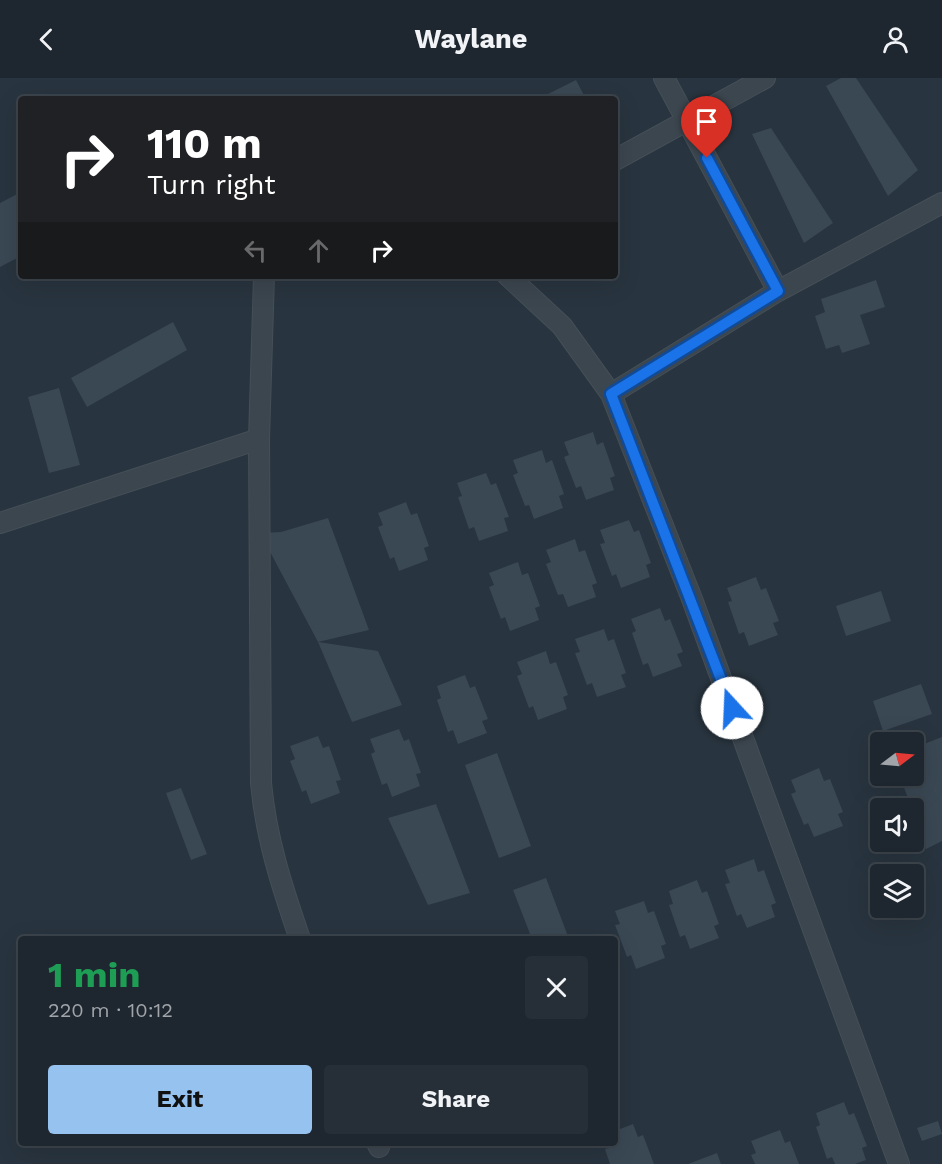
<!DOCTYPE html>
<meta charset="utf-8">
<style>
body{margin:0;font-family:"Work Sans",sans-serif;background:#262f37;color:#f1f3f6;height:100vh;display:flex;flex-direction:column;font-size:22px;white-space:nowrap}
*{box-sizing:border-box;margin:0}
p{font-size:20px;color:#a1a5aa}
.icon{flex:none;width:33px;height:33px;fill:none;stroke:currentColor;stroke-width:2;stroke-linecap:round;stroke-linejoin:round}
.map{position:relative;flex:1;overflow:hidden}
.side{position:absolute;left:18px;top:858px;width:600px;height:210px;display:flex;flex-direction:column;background:#1e272f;border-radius:6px;box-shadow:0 6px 24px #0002,0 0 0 2px #3c444b}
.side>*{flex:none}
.hud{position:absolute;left:18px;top:18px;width:600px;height:183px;border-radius:6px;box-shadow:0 6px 24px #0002,0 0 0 2px #3c444b;background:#202124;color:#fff;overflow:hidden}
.needle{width:39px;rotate:74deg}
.tools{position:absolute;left:870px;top:654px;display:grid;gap:12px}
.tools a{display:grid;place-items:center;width:54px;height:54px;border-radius:6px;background:#1e272f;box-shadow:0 6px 24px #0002,0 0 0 2px #3c444b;font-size:30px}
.pin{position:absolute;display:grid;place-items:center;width:51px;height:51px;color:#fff;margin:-62px -26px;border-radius:50% 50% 50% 0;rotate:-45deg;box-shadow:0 0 6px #0007}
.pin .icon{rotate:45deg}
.me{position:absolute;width:66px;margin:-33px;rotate:340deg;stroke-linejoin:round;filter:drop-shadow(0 0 4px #0008)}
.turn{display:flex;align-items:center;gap:21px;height:126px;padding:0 30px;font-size:27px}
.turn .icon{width:78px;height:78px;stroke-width:2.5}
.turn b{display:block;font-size:42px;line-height:51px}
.lanes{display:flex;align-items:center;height:57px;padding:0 30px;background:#0003;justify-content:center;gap:30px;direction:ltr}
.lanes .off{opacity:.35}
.round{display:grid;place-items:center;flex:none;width:63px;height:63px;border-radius:6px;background:#262f37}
.headline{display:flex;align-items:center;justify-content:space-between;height:102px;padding:0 30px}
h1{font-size:36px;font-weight:700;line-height:45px;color:#1e9e55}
.cta{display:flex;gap:12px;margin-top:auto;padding:12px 30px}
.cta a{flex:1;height:69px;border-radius:6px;background:#96c2f0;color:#111;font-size:24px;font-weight:700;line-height:69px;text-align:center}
.cta a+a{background:#262f37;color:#f1f3f6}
header{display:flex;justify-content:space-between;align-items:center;height:78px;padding:0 30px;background:#1e272f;font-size:27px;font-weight:700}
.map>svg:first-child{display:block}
.building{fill:#3a4854}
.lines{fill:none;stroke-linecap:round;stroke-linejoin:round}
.minor-casing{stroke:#454f58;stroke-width:22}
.minor{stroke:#3c464f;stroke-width:20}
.route-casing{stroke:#114b97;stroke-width:15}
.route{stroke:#1a73e8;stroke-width:10}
</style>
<header><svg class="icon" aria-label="back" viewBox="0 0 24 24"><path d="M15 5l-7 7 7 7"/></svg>Waylane<svg class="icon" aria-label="person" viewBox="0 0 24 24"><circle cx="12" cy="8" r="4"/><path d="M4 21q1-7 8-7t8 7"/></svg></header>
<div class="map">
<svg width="942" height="1086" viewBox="0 0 942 1086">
<rect width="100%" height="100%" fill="#28343f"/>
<path class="building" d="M841,0H856L918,92L888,118L826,8Z
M576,2L586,21H548L546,17Z
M771,50L833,145L804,165L752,56Z
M21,114V178L0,189V125Z
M876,202L885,229L860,237L870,266L842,275L839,267L826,271L815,238L825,234L821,221Z
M173,244L187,272L87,329L71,300Z
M59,310L80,387L49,395L28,319Z
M593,354L597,367L603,364L615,398L610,400L614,412L586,422L581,408L576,410L564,379L569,377L564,364Z
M542,372L546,385L552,382L564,416L559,418L563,430L534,441L529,427L525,428L513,397L518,395L513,382Z
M486,395L491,407L496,405L509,439L504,440L508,453L479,463L474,449L469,451L458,419L462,418L457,405Z
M406,424L411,437L417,435L429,468L424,470L428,482L399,493L394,479L390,481L378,449L383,447L378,435Z
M328,440L369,552L318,564L260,455L281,454Z
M629,442L634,454L639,452L651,485L646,487L650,499L621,510L616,496L612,498L600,466L605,465L600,452Z
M575,461L579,474L585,472L597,505L592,507L596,519L568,529L563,516L558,517L546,486L551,484L546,472Z
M518,484L522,497L528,495L540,528L535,530L539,542L510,553L505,539L501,541L489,509L494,507L489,495Z
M756,499L761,512L766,510L779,543L773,545L778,557L749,568L744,554L739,556L728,524L732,523L727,510Z
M881,513L891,543L846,558L836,528Z
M660,530L665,543L670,541L683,574L677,576L682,588L653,599L648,585L643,587L632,555L636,553L631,541Z
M604,551L608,563L614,561L626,595L621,597L626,609L597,619L592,605L587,607L575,575L580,574L575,561Z
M318,564L378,573L402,627L352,644Z
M546,573L550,586L556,584L568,617L563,619L567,631L538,642L533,628L529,630L517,598L522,596L517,584Z
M465,597L470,610L475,608L488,641L482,643L487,655L458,666L453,652L448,654L437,622L441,620L437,608Z
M921,606L932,636L883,653L873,623Z
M399,651L404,663L409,661L421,695L416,696L420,708L392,719L387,705L382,707L371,676L375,674L370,661Z
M318,658L323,670L329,668L341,702L336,703L340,715L311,726L306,712L302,714L290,683L295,681L290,668Z
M942,659V763L926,771L900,698H914V670Z
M497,675L531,768L499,780L465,687Z
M819,690L824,703L830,701L843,734L838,736L843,748L814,759L808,745L804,747L791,716L796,714L791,702Z
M181,710L207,776L191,782L166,715Z
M436,726L470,815L428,827L388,740Z
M754,781L758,794L764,792L776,825L771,827L775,839L747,850L741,836L737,838L725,806L730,805L725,792Z
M546,800L569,861H532L513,812Z
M697,802L702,815L707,813L719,846L714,848L719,860L690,871L685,857L680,859L669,827L673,826L669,813Z
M644,823L648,835L654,833L666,866L661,868L665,880L636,891L631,877L627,879L615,847L620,846L615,833Z
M844,1024L849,1037L854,1035L867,1068L862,1070L866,1082L855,1086H835L832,1079L827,1081L816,1049L820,1047L816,1035Z
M938,1043L942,1056L922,1063L917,1050Z
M633,1046L638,1059L643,1057L654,1086H610L605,1071L609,1070L608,1065H615V1053Z
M780,1052L785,1065L790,1063L799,1086H755L751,1077L756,1075L751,1063Z
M717,1075L721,1086H688Z"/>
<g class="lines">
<defs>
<path id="minor" d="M664,0L778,213
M615,82L765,0
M264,198L259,361L261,705C266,760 282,809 300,861
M508,198L562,248L611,316L692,521L899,1086
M611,316L778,213L942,125
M0,445L259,361
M377,1065L379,1069"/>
</defs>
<use href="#minor" class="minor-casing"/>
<use href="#minor" class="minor"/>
</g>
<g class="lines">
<defs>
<path id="route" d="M707,80L778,213L611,316L732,630"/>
</defs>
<use href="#route" class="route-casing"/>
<use href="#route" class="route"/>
</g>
</svg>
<div class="tools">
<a><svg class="needle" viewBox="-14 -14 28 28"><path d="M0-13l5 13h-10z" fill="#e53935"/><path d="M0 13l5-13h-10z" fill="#a1a5aa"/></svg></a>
<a><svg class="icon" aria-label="sound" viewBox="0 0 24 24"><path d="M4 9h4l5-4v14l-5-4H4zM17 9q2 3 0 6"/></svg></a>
<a><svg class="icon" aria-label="layers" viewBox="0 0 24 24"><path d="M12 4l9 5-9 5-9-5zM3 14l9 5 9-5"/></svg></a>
</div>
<div class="pin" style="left:707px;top:80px;background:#d93025"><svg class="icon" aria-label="arrive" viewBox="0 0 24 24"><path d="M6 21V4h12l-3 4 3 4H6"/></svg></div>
<svg class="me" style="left:732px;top:630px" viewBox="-20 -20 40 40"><circle r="19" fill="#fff"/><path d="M0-13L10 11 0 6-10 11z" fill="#1a73e8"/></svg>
<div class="hud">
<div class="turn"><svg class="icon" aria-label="right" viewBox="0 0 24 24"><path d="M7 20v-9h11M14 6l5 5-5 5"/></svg><div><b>110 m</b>Turn right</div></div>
<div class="lanes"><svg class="icon off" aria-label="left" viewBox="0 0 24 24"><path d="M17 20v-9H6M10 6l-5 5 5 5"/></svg><svg class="icon off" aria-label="ahead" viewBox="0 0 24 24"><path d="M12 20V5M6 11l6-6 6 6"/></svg><svg class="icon" aria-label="right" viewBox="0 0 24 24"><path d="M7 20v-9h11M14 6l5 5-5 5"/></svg></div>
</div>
<section class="side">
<div class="headline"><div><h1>1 min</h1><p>220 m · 10:12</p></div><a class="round"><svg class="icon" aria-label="close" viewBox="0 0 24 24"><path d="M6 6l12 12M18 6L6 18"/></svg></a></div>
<div class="cta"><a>Exit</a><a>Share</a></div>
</section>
</div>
